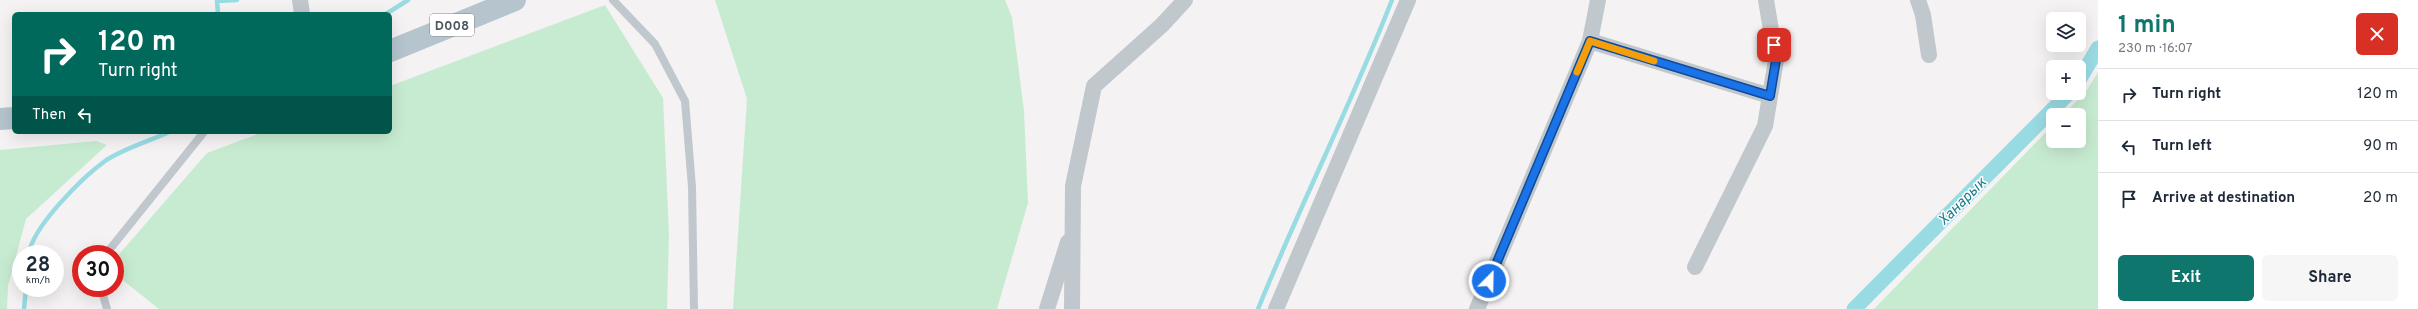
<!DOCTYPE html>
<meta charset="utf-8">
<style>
body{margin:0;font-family:Overpass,sans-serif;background:#f6f6f7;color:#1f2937;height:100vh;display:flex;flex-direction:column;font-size:15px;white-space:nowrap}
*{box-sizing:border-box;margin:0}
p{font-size:13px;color:#747a83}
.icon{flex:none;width:22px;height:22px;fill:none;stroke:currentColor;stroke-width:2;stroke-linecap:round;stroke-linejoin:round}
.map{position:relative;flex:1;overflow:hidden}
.drawer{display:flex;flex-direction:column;background:#fff;width:320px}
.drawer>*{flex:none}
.banner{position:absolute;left:12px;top:12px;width:380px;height:122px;border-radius:6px;box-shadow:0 4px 16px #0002;background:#00695c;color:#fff;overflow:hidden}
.fabs{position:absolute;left:2046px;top:12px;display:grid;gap:8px}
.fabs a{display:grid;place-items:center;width:40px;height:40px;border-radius:6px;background:#fff;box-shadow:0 4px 16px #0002;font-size:20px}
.speed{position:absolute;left:12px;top:245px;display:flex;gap:8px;font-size:20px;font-weight:700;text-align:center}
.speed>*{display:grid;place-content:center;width:52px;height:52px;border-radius:50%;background:#fff;box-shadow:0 4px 16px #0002;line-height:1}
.speed small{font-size:10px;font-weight:400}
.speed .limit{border:6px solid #d22;background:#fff;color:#111}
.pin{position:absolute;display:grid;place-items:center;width:34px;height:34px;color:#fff;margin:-17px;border-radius:8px;box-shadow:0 2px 6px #0006}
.me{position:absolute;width:44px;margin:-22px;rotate:23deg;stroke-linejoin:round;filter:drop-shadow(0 0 3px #0008)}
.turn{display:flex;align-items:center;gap:14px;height:84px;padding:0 20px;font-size:18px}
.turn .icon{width:52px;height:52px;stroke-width:2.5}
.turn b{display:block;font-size:28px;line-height:34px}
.then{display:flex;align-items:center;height:38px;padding:0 20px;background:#0003;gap:8px;font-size:15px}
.round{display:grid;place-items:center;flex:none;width:42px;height:42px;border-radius:6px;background:#f6f6f7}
.summary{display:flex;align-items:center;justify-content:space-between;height:68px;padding:0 20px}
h1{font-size:24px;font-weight:700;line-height:30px;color:#0f766e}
.primary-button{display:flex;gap:8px;margin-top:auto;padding:8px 20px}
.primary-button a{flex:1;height:46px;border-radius:6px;background:#0f766e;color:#fff;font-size:16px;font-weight:700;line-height:46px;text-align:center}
.primary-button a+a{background:#f6f6f7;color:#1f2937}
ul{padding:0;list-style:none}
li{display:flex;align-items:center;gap:12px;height:52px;padding:0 20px;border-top:1px solid #e0e1e3}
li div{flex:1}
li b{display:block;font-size:15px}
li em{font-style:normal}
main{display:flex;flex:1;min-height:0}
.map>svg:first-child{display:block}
.green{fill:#c7ebd1}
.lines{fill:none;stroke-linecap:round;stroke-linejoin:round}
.stream{stroke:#99dbe3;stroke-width:4.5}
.canal{stroke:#99dbe3;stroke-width:15}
.lane{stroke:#c0c7cd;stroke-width:8}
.street{stroke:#c0c7cd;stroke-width:16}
.primary{stroke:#b5c4cd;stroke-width:22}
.route-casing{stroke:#114b97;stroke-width:10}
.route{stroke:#1a73e8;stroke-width:7}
.slow{stroke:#f59e0b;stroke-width:7}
.labels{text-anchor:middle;stroke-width:3;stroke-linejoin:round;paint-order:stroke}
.shield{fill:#fff;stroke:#82898e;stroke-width:1}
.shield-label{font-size:13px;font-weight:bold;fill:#4c575e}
.water-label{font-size:15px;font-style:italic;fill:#1b7e8a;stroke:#fff}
</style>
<main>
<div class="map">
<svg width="2098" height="309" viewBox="0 0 2098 309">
<rect width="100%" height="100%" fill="#f4f2f2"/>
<path class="green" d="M715,0H1005L1012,17L1024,111L1028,203L997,309H733L747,99Z
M605,5L663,98L669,234L667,309H159L115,274V259L207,153L263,132H390V86Z
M2098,72V309H1874L2053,125V141H2079V115H2063L2087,90Z
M96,141L107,145L26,219L8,286L7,309H0V150Z"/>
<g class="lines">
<path class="stream" d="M217,0L218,14
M217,1L237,0
M386,14L408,0
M29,254C32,227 83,177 105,161C122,149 150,141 169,132
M24,309L26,288
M1258,309C1300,205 1351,105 1392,0"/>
<path class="canal" d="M2079,80L2098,48
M1854,309L2069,93"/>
<path class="lane" d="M613,0L655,44L685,101L692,187L694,309
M106,254L204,132
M101,288L107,309"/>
<path class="street" d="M300,0L302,14
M1918,0L1923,15L1929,55
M1590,41L1770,96
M1695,267L1765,126L1776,60L1766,0
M1047,309L1068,242
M1072,309L1073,186L1094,86L1162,25L1185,0
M1276,309L1408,0
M1477,309L1590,41L1598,0"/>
<path class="primary" d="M390,51L515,0
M0,119L14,118"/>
</g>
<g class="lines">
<defs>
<path id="route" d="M1489,281L1590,41L1770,96L1776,60L1774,45"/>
</defs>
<use href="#route" class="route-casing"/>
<use href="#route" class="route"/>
<path class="slow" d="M1577,72L1590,41L1654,61"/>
</g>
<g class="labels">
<rect class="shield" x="430" y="14" width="44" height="22" rx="3"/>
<g class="shield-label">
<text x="452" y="30">D008</text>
</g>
<g class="water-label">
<text transform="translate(1962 201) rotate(-45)" y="5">Ханарык</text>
</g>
</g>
</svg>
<div class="fabs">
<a><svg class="icon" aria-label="layers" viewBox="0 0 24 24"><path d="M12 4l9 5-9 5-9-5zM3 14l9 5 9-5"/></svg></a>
<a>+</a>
<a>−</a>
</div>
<div class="speed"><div>28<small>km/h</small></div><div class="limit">30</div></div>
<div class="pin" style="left:1774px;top:45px;background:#d93025"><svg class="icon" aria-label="arrive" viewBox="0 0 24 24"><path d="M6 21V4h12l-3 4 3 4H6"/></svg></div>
<svg class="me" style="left:1489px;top:281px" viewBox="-20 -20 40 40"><circle r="17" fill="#1a73e8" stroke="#fff" stroke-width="3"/><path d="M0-11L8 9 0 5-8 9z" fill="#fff"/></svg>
<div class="banner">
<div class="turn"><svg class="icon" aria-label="right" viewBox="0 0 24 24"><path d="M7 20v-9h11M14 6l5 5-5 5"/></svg><div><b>120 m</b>Turn right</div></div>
<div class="then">Then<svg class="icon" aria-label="left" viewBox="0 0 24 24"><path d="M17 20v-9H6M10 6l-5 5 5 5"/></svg></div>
</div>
</div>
<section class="drawer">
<div class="summary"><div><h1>1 min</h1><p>230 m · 16:07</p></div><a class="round" style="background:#d93025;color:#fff"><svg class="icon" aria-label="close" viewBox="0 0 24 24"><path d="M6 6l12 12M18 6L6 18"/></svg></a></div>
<ul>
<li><svg class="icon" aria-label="right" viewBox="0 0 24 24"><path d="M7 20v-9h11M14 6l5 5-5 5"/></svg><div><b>Turn right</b></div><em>120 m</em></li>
<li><svg class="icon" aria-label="left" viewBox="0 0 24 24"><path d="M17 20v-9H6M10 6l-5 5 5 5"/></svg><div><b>Turn left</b></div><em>90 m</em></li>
<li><svg class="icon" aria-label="arrive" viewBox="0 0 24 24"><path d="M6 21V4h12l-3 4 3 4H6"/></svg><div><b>Arrive at destination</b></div><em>20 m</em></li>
</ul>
<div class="primary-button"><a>Exit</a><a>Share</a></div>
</section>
</main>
